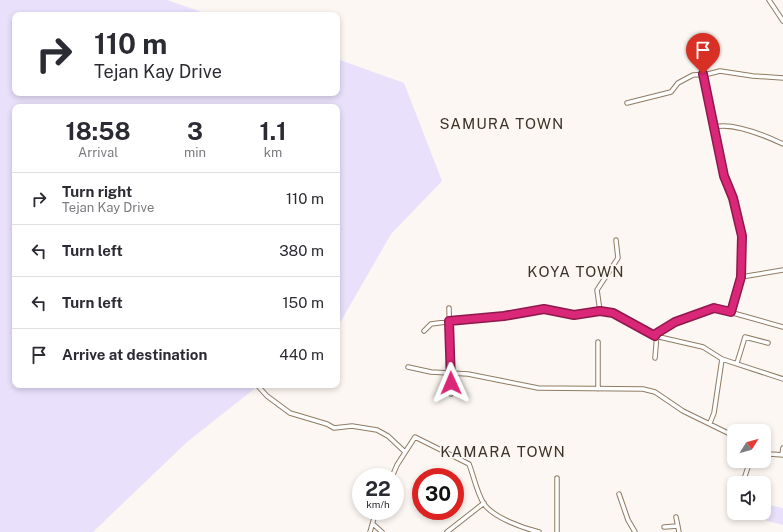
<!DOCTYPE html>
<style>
body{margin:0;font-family:"Public Sans",sans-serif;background:#f2f2f3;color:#2b2b33;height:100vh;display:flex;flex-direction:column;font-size:15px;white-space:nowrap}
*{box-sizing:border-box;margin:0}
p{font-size:13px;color:#7c7c81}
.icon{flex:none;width:22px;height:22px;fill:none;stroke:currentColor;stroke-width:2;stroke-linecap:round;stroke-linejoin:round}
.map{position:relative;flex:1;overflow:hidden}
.drawer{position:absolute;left:12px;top:104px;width:328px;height:284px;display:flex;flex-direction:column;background:#fff;border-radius:8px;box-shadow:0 2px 6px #0003}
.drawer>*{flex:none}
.banner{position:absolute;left:12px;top:12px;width:328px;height:84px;border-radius:8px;box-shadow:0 2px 6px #0003;background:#fff;color:#2b2b33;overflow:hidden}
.needle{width:26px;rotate:53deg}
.fabs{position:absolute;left:727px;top:424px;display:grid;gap:8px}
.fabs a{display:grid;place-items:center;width:44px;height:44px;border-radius:8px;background:#fff;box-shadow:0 2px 6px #0003;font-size:20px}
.speed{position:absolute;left:352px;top:468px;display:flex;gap:8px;font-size:20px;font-weight:700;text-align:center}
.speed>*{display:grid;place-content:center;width:52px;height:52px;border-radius:50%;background:#fff;box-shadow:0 2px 6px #0003;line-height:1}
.speed small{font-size:10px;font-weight:400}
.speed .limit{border:6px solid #d22;background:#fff;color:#111}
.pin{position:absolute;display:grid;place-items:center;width:34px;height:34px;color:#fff;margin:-41px -17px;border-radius:50% 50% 50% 0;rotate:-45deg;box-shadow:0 0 4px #0007}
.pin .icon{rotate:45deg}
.me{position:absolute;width:44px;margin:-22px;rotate:359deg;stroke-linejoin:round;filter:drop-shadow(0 0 3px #0008)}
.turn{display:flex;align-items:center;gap:14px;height:84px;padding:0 16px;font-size:18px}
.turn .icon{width:52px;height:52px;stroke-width:2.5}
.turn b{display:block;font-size:28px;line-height:34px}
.eta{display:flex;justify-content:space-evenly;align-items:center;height:68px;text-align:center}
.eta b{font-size:24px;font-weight:700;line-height:28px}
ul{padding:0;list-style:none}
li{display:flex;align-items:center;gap:12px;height:52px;padding:0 16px;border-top:1px solid #e1e1e2}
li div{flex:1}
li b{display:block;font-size:15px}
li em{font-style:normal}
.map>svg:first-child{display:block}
.green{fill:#e9e0fc}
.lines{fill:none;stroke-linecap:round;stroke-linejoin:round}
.street-casing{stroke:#8f7b63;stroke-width:5.5}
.street{stroke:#fff;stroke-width:3.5}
.route-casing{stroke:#8e194d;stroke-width:10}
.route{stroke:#db2777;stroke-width:7}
.labels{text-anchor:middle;stroke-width:3.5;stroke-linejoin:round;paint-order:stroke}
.neighbourhood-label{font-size:15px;letter-spacing:1px;fill:#3b3228;stroke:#fcf7f2}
</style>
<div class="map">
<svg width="783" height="532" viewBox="0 0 783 532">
<rect width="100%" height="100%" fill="#fcf7f2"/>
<path class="green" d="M0,0H167L210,15H15V93H337V59L404,83L442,181L391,234L341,321L337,324V107H15V385H259L187,442L93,532H0Z
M769,505L783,508V525L764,520Z"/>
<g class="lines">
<defs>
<path id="street" d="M769,0L783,21
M703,74L724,176L733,198L742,236L741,277L731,312
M627,103L671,92L678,83L693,75L708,74L720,71L753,76L783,78
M714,127C733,122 766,136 783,144
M741,277L783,270
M449,308L451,394
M600,311L597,290L618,258L616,240
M424,331L431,324L544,309L574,315L600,311L613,313L655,336L703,347L722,359L783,379
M655,358L657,333L675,322L715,308L783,327
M737,363L745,337L768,343
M408,367L431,372L468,374L538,388L643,389L655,392L683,411L734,436
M257,385L267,396L290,413L327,424L334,428L352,426L377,430L388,436L405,452
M598,389V342
M710,423L714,413L722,359
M764,451L770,454L783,455
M782,455L783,448
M745,476L750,461
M392,477L397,465L415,437L469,464C474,477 477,493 484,504C494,518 523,528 539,532
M557,478V532
M619,494L628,520L635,532
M676,517L679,532
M373,524L382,532
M664,527L678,526
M370,532L376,511
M447,532L484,503"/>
</defs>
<use href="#street" class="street-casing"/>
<use href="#street" class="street"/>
</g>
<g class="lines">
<defs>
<path id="route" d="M451,383L449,321L504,316L544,309L574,315L600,311L613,313L655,336L657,333L675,322L714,308L731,312L741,277L742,236L733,198L724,176L703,74"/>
</defs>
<use href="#route" class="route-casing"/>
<use href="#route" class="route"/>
</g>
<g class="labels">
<g class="neighbourhood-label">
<text x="502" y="129">SAMURA TOWN</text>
<text x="576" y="277">KOYA TOWN</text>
<text x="503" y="457">KAMARA TOWN</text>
</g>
</g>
</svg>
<div class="fabs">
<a><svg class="needle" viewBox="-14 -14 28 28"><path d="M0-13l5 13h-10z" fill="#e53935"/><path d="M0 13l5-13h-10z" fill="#7c7c81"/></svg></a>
<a><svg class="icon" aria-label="sound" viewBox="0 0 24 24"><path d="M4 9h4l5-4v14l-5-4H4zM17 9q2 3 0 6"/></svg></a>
</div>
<div class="speed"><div>22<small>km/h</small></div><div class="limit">30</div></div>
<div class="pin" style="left:703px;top:74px;background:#d93025"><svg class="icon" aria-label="arrive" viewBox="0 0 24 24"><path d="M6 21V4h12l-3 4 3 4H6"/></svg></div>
<svg class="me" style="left:451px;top:383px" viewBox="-20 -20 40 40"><path d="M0-17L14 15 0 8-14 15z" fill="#db2777" stroke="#fff" stroke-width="4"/></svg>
<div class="banner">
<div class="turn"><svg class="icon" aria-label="right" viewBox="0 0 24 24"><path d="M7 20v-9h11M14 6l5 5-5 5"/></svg><div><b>110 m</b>Tejan Kay Drive</div></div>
</div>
<section class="drawer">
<div class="eta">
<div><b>18:58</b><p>Arrival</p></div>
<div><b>3</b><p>min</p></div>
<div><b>1.1</b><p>km</p></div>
</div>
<ul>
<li><svg class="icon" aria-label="right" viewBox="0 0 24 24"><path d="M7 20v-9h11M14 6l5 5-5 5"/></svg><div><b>Turn right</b><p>Tejan Kay Drive</p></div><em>110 m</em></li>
<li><svg class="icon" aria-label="left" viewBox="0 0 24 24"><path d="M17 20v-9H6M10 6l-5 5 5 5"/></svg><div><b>Turn left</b></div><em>380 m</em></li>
<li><svg class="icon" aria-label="left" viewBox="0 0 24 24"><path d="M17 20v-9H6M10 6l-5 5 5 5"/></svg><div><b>Turn left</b></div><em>150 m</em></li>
<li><svg class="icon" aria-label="arrive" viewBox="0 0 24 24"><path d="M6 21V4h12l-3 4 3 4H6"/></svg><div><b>Arrive at destination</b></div><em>440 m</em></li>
</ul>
</section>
</div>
